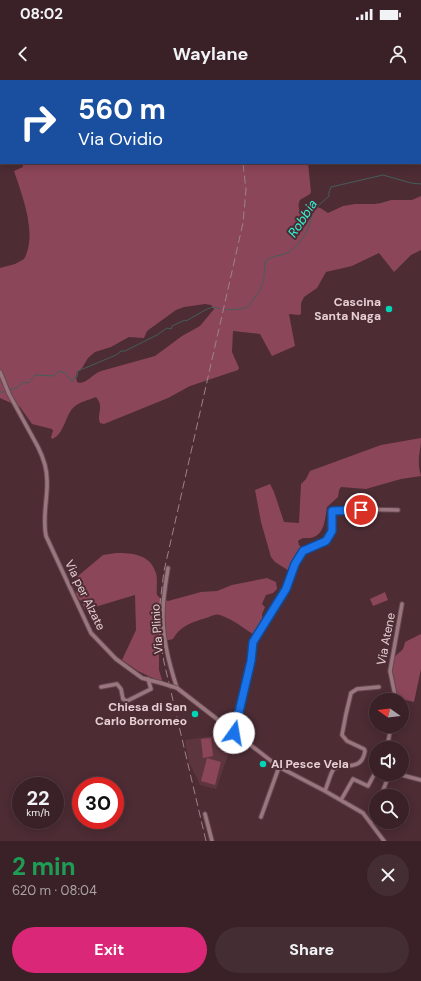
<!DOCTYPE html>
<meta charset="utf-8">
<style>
body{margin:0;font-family:"DM Sans",sans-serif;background:#452e33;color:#f1f3f6;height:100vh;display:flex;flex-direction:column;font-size:15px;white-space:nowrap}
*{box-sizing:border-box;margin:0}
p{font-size:13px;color:#aba3a7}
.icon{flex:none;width:22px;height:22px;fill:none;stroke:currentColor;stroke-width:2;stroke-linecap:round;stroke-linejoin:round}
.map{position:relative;height:761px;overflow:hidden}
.panel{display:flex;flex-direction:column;background:#3a2127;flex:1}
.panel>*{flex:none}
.top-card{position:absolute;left:0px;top:0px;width:421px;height:84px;box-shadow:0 2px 10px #0003,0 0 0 1px #543e44;background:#1a4fa0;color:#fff;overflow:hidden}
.needle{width:26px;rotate:284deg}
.controls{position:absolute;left:369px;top:613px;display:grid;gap:8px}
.controls a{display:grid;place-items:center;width:40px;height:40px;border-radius:50%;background:#3a2127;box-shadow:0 2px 10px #0003,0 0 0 1px #543e44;font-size:20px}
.speed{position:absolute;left:12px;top:697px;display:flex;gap:8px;font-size:20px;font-weight:700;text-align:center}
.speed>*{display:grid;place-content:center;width:52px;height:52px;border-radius:50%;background:#3a2127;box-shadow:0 2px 10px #0003,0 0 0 1px #543e44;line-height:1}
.speed small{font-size:10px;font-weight:400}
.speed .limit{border:6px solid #d22;background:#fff;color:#111}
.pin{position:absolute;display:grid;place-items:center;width:34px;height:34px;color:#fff;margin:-17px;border:2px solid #fff;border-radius:50%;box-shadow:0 1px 4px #0007}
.me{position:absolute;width:44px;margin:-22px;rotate:13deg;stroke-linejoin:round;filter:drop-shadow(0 0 3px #0008)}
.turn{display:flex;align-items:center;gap:14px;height:84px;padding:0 12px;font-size:18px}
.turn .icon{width:52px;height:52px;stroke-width:2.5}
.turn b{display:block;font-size:28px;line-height:34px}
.round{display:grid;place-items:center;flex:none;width:42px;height:42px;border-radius:21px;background:#452e33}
.headline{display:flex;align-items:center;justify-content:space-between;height:68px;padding:0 12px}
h1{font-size:24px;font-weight:700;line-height:30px;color:#1e9e55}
.button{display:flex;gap:8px;margin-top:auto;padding:8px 12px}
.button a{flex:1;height:46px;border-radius:24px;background:#db2777;color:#fff;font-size:16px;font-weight:700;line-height:46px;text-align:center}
.button a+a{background:#452e33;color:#f1f3f6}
.status{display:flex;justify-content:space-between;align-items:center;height:28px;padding:0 20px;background:#3a2127;direction:ltr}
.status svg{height:11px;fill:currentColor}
header{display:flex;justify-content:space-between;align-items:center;height:52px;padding:0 12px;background:#3a2127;font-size:18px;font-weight:700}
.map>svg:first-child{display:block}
.built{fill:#5d353f}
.green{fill:#8c4659;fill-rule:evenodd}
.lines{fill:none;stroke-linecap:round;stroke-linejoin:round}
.stream{stroke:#455e5a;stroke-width:1}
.minor-casing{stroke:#644950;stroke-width:5.5}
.minor{stroke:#9c767e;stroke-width:3.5}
.rail{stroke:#9e8389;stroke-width:1;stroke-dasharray:8 4;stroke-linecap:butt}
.minor-bridge-casing{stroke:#644950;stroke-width:5.5;stroke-linecap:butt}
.minor-bridge{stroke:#9c767e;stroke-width:3.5}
.route-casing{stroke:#114b97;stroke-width:10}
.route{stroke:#1a73e8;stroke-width:7}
.poi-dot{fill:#00d5b7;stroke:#4d2c34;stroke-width:1.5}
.labels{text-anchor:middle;stroke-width:4;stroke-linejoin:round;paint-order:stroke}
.poi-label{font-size:12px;font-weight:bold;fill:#e6d0d4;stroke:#4d2c34;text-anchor:end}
.street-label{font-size:12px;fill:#e6d0d4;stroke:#4d2c34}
.water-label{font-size:13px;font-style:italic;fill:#2ff7d6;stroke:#4d2c34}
</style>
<div class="status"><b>08:02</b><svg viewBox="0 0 49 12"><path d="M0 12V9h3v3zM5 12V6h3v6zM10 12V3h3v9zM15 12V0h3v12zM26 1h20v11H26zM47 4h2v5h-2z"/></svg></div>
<header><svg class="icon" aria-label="back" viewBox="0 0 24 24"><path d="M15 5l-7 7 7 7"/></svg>Waylane<svg class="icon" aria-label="person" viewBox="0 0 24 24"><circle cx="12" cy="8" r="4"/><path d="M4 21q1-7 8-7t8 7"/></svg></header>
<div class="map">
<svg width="421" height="761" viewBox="0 0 421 761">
<rect width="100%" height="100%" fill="#4d2c34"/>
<path class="built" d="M223,646L235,656L216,709L200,705L189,682L185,660L213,656Z"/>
<path class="green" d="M0,0H350L1,1L0,52Z
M22,83H308L311,112L310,114L300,120C298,124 298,129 301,132C307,133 310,127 316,127C320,127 325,131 328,133L343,126L355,124H375L381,123L391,120H412L421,116V170L411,175L394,192L379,173L352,186L326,192L317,208L304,217L301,223V234L299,235L289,234L295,266L272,276L260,254L233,251L232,272L239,288L238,290L190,306L168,318L104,344L100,343C96,334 105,327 96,317C89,320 78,322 73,328C65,336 64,355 52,359L51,357L53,351L52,349L32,344L20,327L0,318V188L15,184L24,179C38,155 22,115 14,91L23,87ZM205,224L211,225L214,229L200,246L182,256L155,276L101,291C93,294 88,302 80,303L77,302L76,297L77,292L82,288L88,278L95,272L111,267L129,257L144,258L147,251L176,230L184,227Z
M421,358C421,373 416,379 421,396L401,399L366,409L341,407L339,410L338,417L327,427C325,438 325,456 310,458C305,458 302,457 298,461L299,465L302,468L295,480L291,492L275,482L271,477L261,442L255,410L270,404L274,412L284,442L299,443L301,404L306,399L310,391L381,365Z
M116,473C132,473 150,474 156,493C158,500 156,508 157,515L160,518L168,521L201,512L217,511L232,505L267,498L276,502L277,509L273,513L266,515L262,524L265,527L262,534L263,549L257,557C245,549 234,540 220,535C215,533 210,537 206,538C192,542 180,546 173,559L169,560H160L159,561V590L163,603L138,591L122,580L136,550L135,515L85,530L81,520L80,521L76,514L78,496L103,475Z
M385,512L388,520L373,526L370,519Z
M421,554V589L414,622L398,618C395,607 387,588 394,578C400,570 403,573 405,562Z
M211,658L213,676L203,678L201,659Z
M207,678L221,682L215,705L201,701Z"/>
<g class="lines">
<path class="stream" d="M225,230C230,229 243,230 247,227C249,226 251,222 253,220C265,204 264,200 265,181C274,174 284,177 293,169C300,163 306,154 309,146C311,141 311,136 314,131C318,125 324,121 329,116V112L331,107L383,95L411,103L421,104
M10,310L18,307L23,302L28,303L35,295L53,296L60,291L65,293L71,301H73L74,297H77L78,291L116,275L121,271H125L157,255L167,248L171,249L172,246L185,240L186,241L207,229L214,227L220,229
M0,312H5"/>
<defs>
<path id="minor" d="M420,22H421
M0,292L9,314L38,367C43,377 47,388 47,400C48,418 42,437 46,456L91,553L116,579L142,598L161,603
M168,488C166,502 163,517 163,532C162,557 169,584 177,608L279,687L325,711L363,733L384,761
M101,607L117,604L121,609L123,619L127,621L151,609L148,599
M396,620L390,591L402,524
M234,653L251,581L253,562L286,509L295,484L303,471L326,461L332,451V431L348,429L398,430
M387,668L391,646
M398,694L421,700
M325,711L331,694L334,688C348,684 362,690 365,671L364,669L347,661L342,655L346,634L351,613L357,609L379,607
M381,716L387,700L392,694
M341,720L353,699L368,706L376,691
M205,734L212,761
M261,737L279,687
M371,743L375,737L376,732"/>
</defs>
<use href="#minor" class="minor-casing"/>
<use href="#minor" class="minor"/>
<path class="rail" d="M226,0V1
M206,761L164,582L159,551L160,523L164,491L243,143L246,110L243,83"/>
<defs>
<path id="minor-bridge" d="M161,603L177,608"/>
</defs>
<use href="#minor-bridge" class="minor-bridge-casing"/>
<use href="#minor-bridge" class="minor-bridge"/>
</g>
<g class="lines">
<defs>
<path id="route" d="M234,653L251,581L253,562L286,509L295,484L303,471L326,461L332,451V431L361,430"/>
</defs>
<use href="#route" class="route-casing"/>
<use href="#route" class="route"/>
</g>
<g class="poi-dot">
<circle cx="389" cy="229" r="4"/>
<circle cx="195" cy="634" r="4"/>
<circle cx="263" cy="684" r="4"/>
</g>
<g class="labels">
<g class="poi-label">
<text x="381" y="226">Cascina<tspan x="381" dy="14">Santa Naga</tspan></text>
<text x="187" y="631">Chiesa di San<tspan x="187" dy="14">Carlo Borromeo</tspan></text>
<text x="271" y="688" text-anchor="start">Al Pesce Vela</text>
</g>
<g class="street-label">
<text transform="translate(85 515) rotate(64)" y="4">Via per Alzate</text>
<text transform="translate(157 549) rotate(-94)" y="4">Via Plinio</text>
<text transform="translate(386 559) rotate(-79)" y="4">Via Atene</text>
</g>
<g class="water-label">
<text transform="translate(302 138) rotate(-57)" y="5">Robbia</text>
</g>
</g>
</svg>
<div class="controls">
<a><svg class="needle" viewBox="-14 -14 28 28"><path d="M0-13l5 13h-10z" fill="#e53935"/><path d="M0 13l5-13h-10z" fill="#aba3a7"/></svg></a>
<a><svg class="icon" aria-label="sound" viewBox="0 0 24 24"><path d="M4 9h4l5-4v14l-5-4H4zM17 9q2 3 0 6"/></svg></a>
<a><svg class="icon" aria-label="search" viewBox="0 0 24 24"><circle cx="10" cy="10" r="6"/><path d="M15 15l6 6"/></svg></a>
</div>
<div class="speed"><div>22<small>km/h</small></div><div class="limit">30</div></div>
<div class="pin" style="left:361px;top:430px;background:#d93025"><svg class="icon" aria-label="arrive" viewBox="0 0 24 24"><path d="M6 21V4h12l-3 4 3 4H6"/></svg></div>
<svg class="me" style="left:234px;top:653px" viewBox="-20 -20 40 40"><circle r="19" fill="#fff"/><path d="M0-13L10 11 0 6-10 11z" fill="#1a73e8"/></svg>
<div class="top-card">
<div class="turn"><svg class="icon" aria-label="right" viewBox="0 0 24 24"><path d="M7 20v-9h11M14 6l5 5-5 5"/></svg><div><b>560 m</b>Via Ovidio</div></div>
</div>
</div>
<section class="panel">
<div class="headline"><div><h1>2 min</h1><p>620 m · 08:04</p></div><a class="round"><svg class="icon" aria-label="close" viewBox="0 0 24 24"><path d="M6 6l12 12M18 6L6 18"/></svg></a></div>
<div class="button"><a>Exit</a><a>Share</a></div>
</section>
